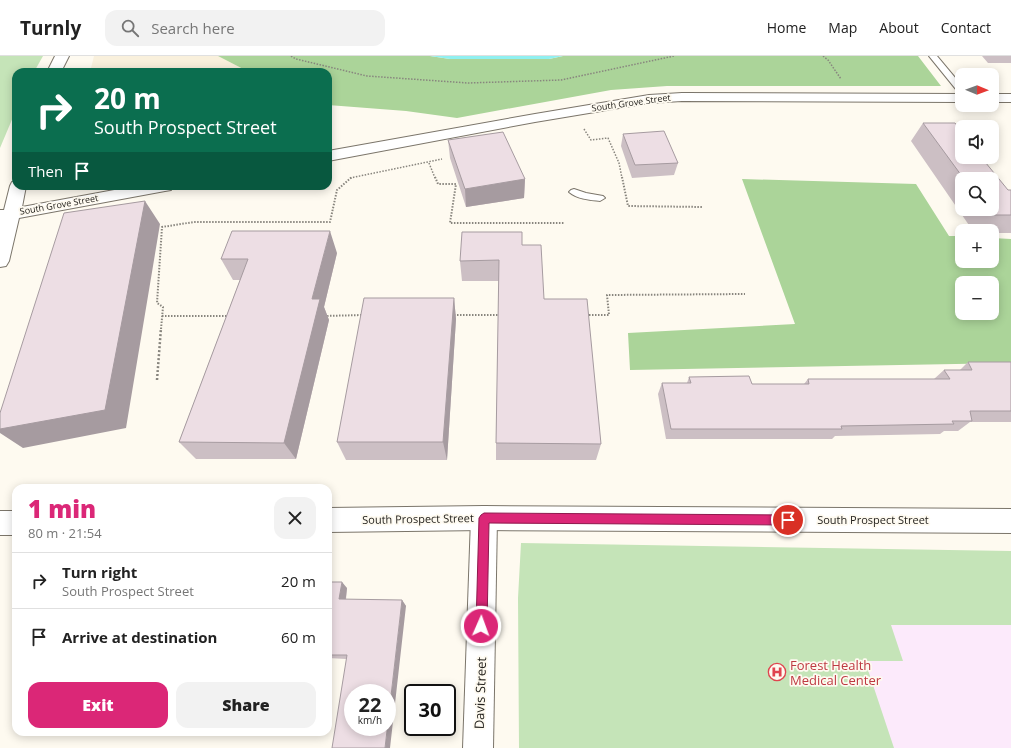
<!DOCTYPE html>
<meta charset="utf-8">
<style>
body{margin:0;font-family:"Open Sans",sans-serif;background:#f2f2f2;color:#222;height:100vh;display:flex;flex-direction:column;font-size:15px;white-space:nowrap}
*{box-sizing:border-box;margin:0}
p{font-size:13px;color:#767676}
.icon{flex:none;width:22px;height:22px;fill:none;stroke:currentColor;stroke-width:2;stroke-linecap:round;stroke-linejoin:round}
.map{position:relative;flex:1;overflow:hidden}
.details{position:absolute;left:12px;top:428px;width:320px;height:252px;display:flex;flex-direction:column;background:#fff;border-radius:12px;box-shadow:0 2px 10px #0003}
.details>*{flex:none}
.hud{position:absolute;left:12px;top:12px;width:320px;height:122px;border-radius:12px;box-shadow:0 2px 10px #0003;background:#0b6e4f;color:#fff;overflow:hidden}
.needle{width:26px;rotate:91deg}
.buttons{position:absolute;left:955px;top:12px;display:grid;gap:8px}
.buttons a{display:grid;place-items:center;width:44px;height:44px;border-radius:8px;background:#fff;box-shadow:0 2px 10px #0003;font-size:20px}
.speed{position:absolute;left:344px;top:628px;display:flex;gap:8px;font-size:20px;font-weight:700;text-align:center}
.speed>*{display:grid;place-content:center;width:52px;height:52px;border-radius:50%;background:#fff;box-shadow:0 2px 10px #0003;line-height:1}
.speed small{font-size:10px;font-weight:400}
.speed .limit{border:2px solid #111;border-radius:6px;background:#fff;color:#111}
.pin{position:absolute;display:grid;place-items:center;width:34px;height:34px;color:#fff;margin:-17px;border:2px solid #fff;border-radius:50%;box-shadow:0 1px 4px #0007}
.me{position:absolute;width:44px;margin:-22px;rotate:2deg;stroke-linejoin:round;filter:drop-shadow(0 0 3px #0008)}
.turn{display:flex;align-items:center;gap:14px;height:84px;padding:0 16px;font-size:18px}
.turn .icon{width:52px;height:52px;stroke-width:2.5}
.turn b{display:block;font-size:28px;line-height:34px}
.then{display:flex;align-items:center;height:38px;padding:0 16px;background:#0003;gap:8px;font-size:15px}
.round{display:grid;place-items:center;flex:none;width:42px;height:42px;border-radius:12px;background:#f2f2f2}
.head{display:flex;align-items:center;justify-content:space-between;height:68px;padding:0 16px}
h1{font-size:24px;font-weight:800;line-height:30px;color:#db2777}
.cta{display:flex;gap:8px;margin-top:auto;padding:8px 16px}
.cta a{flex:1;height:46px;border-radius:12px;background:#db2777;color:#fff;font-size:16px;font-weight:800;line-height:46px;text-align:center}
.cta a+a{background:#f2f2f2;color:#222}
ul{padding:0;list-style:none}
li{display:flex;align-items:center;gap:12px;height:56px;padding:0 16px;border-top:1px solid #e0e0e0}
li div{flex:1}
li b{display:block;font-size:15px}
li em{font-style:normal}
header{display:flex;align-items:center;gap:24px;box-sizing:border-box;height:56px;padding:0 20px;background:#fff;border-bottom:1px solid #e0e0e0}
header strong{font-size:19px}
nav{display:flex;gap:22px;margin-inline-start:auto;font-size:14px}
.search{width:280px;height:36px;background:#f2f2f2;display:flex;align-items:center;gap:10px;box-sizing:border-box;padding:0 14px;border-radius:12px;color:#767676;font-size:15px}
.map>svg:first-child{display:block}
.built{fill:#f9f0dc}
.medical{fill:#fceafb}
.green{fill:#c5e4b8}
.forest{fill:#abd499;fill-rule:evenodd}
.water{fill:#90f0f0}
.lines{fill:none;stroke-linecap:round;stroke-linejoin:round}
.lane-casing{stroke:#7b756a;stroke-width:2}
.street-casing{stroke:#7b756a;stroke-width:2}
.secondary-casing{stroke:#7b756a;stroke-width:2}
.path-far2{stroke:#88857e;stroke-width:1.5;stroke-dasharray:1.5 1.5;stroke-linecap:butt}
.path-far1{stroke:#88857e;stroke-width:2;stroke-dasharray:1.5 1.5;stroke-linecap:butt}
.path{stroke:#88857e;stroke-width:2.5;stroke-dasharray:2 2;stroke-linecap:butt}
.lane{fill:#fff;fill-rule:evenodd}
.street{fill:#fff;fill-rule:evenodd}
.secondary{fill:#fff;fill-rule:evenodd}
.wall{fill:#ccbfc4;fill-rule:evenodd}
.shaded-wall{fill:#a69ba0}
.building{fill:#eddee4;stroke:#a69ba0;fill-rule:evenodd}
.route{fill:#db2777;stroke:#8e194d}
.labels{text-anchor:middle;stroke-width:3.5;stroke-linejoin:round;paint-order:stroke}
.far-street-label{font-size:9px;fill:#24221e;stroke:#fefaf0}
.street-label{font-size:11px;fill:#24221e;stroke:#fefaf0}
.near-health-label{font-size:13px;fill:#be3a42;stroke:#fefaf0;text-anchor:start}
.near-street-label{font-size:13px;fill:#24221e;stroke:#fefaf0}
</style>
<header>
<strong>Turnly</strong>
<div class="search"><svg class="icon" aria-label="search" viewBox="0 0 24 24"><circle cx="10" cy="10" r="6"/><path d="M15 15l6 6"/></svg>Search here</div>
<nav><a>Home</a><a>Map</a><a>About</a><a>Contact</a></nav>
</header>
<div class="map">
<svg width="1011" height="692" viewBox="0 0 1011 692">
<rect width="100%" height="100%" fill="#fefaf0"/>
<path class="built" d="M94,0H218L249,16H90Z"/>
<path class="medical" d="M540,537L1011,540V692H545Z"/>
<path class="green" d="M0,0H43L34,16H16V54L0,92Z
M521,487L1011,495V569H891L903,605H865L894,692H519L518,542Z"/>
<path class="forest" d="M218,0H430L450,3H549L563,0H918L941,30H667L611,34L457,62L406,55L328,49V16H249Z
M742,123L916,128L949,180H962V205H992V182L1011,183V307L630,314L628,277L795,268ZM962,227H992V257H962Z"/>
<path class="water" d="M430,0H563L549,3H450Z"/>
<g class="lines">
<defs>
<path id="lane" d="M929,0H937L962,30V37H959Z
M574,133L586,137L603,140L605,142L600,145C590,144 577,143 569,136L571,134Z"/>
<path id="street" d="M484,450L493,454L497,462L493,692H463L471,462L475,454Z"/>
<path id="secondary" d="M55,0H69L61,16H47Z
M682,37L962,38V46L682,45L649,47L535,66L328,105V95L535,58L649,39Z
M992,38H1011V46H992Z
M16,125V130H26L22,151L136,130H173L171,134L165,135L19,162L9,205L6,210L0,211V154H4L10,130L12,126Z
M484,450L1011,453V477L484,474L328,476V452Z
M0,455H16V479H0Z"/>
</defs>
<use href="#lane" class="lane-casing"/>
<use href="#street" class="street-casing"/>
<use href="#secondary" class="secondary-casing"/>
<path class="path-far2" d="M291,0L296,3L367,20L468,27L561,24L674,0
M823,0L828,4L841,23
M584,73L591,84L608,82L619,107L622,122
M429,107L435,122
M350,122L442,103"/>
<path class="path-far1" d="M435,121L438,128H456L450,167H564
M622,121L628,150L703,151
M454,259H501
M586,259H609L607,239L745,238
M162,260H229
M324,260L363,259
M161,273L163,251L157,247L162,171L194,166H330L337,134L352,121"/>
<path class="path" d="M157,324L161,272"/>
<use href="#lane" class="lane"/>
<use href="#street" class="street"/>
<use href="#secondary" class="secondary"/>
</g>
<path class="wall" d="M982,0H1011V7H988Z
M923,67L1008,134H1011V177H992V175H973L911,85ZM962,123H992V153H962Z
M623,78L678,107L674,119L632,122L621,90Z
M448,84L525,123L524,142L466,151L450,102Z
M522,189L601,388L596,404H496V387L499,225H462L460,205Z
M337,197L324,251L329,264L296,403H196L179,386L240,224H233L221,203Z
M454,242L456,263L447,404H346L337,386Z
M968,306H1011V366H970L958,375H944L940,378L835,380L832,383H666L658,338L662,327H687L689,321L752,328H804L808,323H934L944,314H960Z
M328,526L347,532L346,544H402L406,550L346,603L328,602Z"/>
<path class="shaded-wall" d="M525,123L524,142L466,151L465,133Z
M145,145L160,168L126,372L23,392L0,377V373Z
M330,175L337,197L324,251L329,264L296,403L284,387L312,243Z
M454,242L456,263L447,404L443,386Z
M342,526L347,532L345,549L339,543Z
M402,544L406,550L390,692H385Z"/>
<path class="building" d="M923,67H955L962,76V101H981L1008,134H1011V159H990L986,153H992V123H964Z
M664,75L678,107L635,109L623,78Z
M503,76L525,123L465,133L448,84Z
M145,145L105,354L0,373V357L64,157Z
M232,175H330L312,243H320L284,387L179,386L248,203H221Z
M462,176H522V189H541L544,243H587L601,388L496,387L499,204L460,205Z
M364,242H454L443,386H337Z
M968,306H1011V355H970L972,365H952L954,368L841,370L842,373H671L662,327H691L689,321L749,320L752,328H809L808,323H950L944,314H972Z
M328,526H342L339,543L402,544L385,692H332L347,599H328ZM353,637H387V671H353Z"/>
<path class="route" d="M484,457L788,459L791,460L793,464L791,467L788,469L489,467L487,570L485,574L481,575L477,574L476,570L479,462L481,459Z"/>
<defs>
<symbol id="hospital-ring" viewBox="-11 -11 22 22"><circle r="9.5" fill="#fefaf0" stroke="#e0444e" stroke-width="1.5"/><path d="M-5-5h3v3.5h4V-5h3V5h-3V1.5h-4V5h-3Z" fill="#e0444e"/></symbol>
</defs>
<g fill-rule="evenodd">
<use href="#hospital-ring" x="767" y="606" width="20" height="20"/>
</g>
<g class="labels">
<g class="far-street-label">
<text transform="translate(631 47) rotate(-8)" y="3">South Grove Street</text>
<text transform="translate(59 149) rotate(-10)" y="3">South Grove Street</text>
</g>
<g class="street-label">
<text transform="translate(418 463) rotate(-1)" y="4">South Prospect Street</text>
<text x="873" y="468">South Prospect Street</text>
</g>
<g class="near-health-label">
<text x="790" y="614">Forest Health<tspan x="790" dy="15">Medical Center</tspan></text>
</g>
<g class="near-street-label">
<text transform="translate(480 637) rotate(-88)" y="5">Davis Street</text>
</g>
</g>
</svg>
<div class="buttons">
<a><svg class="needle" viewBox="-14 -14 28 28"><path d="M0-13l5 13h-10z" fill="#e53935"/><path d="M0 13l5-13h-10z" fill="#767676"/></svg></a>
<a><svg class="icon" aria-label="sound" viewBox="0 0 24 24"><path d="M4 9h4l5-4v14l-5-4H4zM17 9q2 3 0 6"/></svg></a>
<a><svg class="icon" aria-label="search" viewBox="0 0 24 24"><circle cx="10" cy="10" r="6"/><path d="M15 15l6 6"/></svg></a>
<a>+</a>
<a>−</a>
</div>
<div class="speed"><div>22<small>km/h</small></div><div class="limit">30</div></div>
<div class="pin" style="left:788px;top:464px;background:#d93025"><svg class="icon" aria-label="arrive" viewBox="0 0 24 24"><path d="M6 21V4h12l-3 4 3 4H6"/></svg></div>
<svg class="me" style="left:481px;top:570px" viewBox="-20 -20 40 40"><circle r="17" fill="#db2777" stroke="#fff" stroke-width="3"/><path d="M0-11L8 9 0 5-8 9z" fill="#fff"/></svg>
<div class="hud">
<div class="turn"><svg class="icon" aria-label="right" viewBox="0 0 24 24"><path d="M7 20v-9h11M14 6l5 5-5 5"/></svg><div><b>20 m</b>South Prospect Street</div></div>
<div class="then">Then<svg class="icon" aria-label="arrive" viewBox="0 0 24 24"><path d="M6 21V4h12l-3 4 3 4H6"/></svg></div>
</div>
<section class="details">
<div class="head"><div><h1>1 min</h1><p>80 m · 21:54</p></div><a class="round"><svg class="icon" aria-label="close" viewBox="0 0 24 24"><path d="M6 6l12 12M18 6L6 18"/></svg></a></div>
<ul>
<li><svg class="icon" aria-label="right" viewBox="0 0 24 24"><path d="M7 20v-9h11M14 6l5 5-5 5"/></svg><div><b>Turn right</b><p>South Prospect Street</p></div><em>20 m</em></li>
<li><svg class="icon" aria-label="arrive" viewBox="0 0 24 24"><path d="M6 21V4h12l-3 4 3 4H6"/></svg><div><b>Arrive at destination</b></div><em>60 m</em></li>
</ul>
<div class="cta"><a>Exit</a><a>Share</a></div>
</section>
</div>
